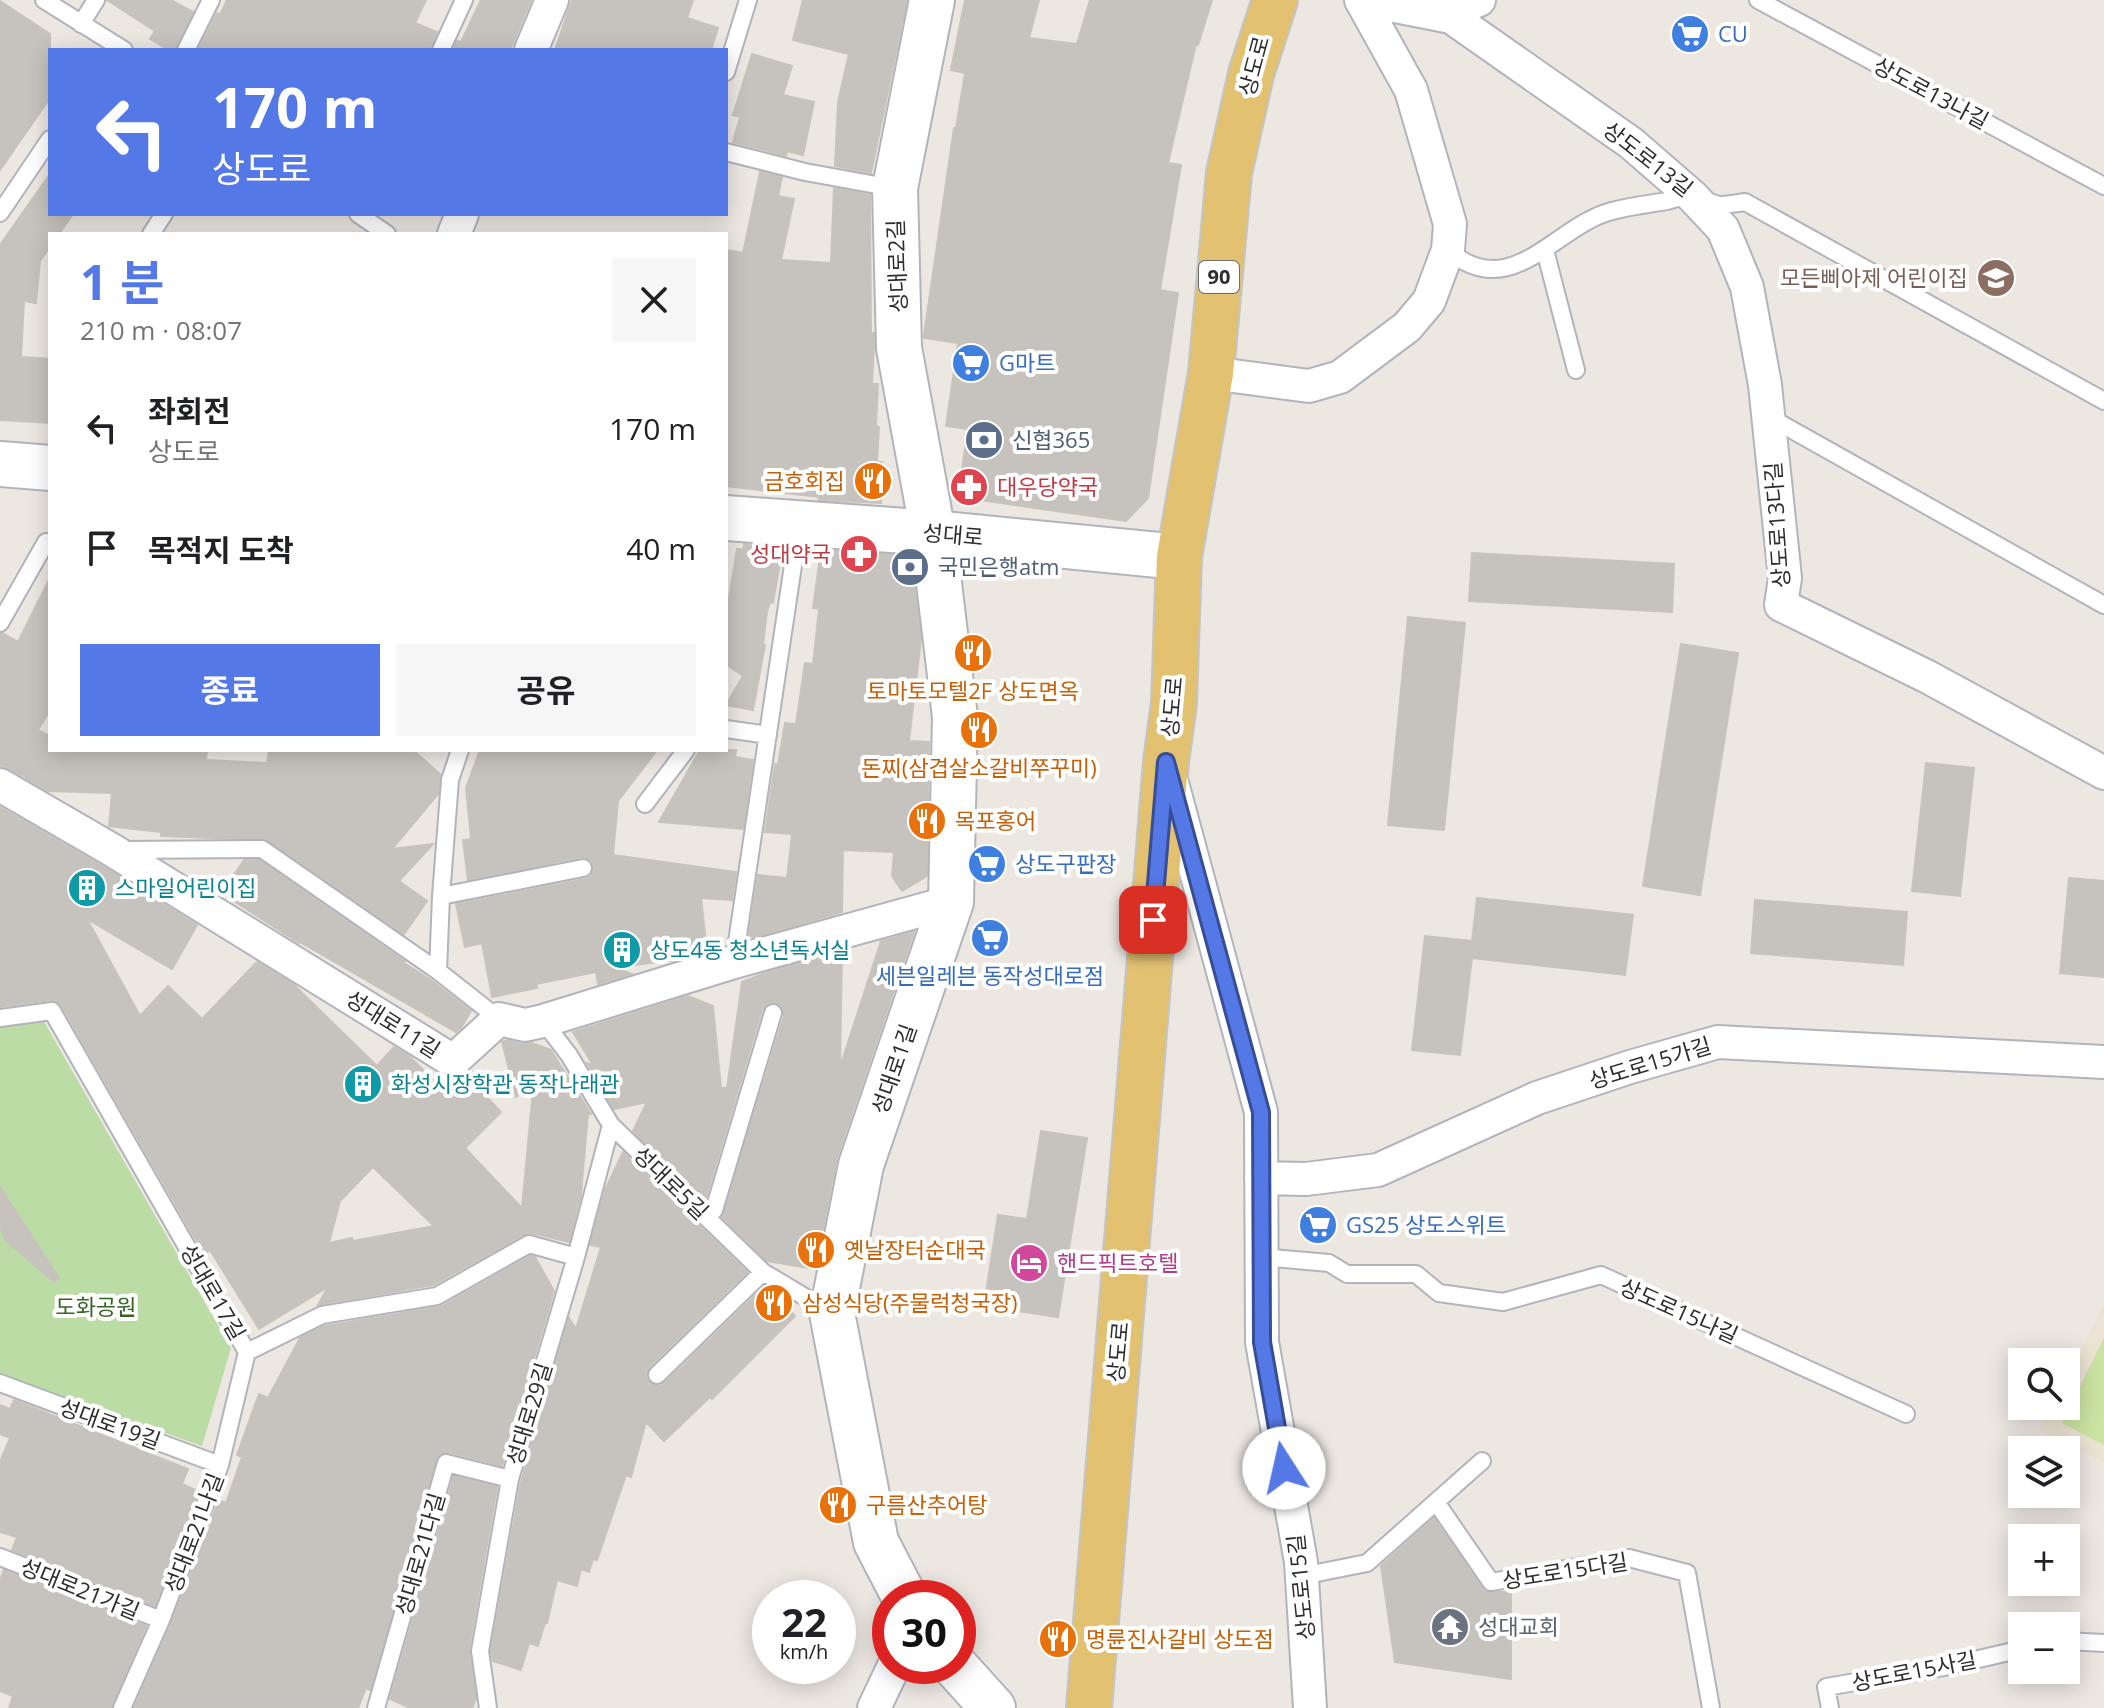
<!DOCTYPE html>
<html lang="ko">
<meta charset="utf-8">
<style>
body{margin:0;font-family:"Open Sans","Noto Sans KR",sans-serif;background:#f6f6f6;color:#202124;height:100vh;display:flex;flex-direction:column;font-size:30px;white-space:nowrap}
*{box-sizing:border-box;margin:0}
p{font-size:26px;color:#757577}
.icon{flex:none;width:44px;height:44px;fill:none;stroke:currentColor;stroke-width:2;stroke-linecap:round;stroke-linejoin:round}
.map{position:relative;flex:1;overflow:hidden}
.panel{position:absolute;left:48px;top:232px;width:680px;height:520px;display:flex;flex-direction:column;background:#fff;border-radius:0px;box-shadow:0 4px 20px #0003}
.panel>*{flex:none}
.banner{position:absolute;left:48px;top:48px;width:680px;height:168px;border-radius:0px;box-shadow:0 4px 20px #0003;background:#5578e7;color:#fff;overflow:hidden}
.controls{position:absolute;left:2008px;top:1348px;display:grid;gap:16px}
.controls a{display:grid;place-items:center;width:72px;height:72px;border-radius:0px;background:#fff;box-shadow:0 4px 20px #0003;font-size:40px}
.speed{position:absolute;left:752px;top:1580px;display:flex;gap:16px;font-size:40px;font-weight:700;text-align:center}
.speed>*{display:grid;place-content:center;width:104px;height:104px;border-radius:50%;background:#fff;box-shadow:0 4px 20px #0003;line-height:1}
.speed small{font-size:20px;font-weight:400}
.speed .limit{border:12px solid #d22;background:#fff;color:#111}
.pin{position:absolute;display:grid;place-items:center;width:68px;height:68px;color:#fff;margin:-34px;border-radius:16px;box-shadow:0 4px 12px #0006}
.me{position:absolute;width:88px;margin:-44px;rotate:350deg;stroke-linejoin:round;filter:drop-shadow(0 0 6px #0008)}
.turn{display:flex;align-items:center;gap:28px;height:168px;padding:0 32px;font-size:36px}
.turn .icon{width:104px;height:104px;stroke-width:2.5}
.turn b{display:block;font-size:56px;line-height:68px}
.round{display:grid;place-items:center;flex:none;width:84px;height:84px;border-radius:0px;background:#f6f6f6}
.summary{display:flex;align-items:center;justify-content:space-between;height:136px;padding:0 32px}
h1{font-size:48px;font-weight:700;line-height:60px;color:#5578e7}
.primary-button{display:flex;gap:16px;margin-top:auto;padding:16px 32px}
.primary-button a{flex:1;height:92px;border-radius:0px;background:#5578e7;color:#fff;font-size:32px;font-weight:700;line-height:92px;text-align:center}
.primary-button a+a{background:#f6f6f6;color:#202124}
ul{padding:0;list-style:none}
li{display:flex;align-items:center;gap:24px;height:120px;padding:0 32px}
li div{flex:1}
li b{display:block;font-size:30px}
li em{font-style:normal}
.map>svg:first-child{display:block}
.education{fill:#ece3d3}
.green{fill:#bbdda5}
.pitch{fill:#cbe3a2}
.building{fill:#c6c2bd;stroke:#c8c3bb;stroke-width:2;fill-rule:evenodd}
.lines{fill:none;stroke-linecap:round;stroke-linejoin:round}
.lane-casing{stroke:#b2b4bc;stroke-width:20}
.street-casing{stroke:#b2b4bc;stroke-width:36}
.secondary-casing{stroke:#b2b4bc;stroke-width:48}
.primary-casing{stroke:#c4c4c4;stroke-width:48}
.lane{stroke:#fff;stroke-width:16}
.street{stroke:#fff;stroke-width:32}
.secondary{stroke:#fff;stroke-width:44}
.primary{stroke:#e2c171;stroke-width:44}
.route-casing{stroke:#374e96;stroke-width:20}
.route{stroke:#5578e7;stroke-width:14}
.labels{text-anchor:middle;stroke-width:8;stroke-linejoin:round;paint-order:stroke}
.shield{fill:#fff;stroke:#6c6c6c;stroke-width:2}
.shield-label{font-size:20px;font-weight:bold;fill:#2d2d2d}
.shop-label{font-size:22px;fill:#366cbe;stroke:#fff;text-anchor:start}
.street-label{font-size:22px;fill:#2d2d2d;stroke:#fff}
.education-label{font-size:22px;fill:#785e54;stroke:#fff;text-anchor:end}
.service-label{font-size:22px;fill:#4e5e75;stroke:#fff;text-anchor:start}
.food-label{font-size:22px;fill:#c56008;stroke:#fff;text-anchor:start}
.health-label{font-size:22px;fill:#be3a42;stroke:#fff;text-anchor:start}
.culture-label{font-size:22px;fill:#0d838f;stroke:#fff;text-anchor:start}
.hotel-label{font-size:22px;fill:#b23c85;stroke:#fff;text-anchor:start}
.park-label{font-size:22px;fill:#356424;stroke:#fff}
.worship-label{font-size:22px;fill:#5b616d;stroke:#fff;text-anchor:start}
</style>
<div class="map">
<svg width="2104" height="1708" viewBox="0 0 2104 1708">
<rect width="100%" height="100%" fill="#ede7e2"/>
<path class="education" d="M2104,1304V1463L2038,1430L2050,1406H2066V1376Z"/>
<path class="green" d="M44,1022L231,1348L202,1446L0,1374V1027Z"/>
<path class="pitch" d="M2104,1338V1445L2062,1423Z"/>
<path class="building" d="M107,0H171L193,12L175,50H169L150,39L155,31Z
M227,0H426L415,23L437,32L430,50H198L217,13L220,15Z
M481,0H531L510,50H453L457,41L461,42Z
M572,0H693L687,18L718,28L711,50H555Z
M803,0H907L871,173L835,166L838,102L849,54L793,40Z
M965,0H1039L1029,38L1077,44L1090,0H1212L1198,45L1196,44L1168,163L1181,165L1160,290L1178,293L1148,498L1126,521L958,497L968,429L946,426L958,343L924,338V335L954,128H956L965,73L951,70Z
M0,1L50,34V98L0,170Z
M752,54L792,66L783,95L814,102L803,155L787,151L786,156L733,142L740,117L733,115Z
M760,172L782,177L778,196L794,199L781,260L831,263L834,188L870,195L871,333H874V347L872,384H878L876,426L879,427L877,462H882L881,503L819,500V497L726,486V250L743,253Z
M50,174V214H73L59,234H50V247L40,261L36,303L24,301L21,357L50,359V423L0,420V245Z
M744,544L782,551L773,603L770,602L767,612L763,644L765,645L753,710L726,705L743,676L726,664V616L737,549L743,550Z
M821,550L911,556L921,639L909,741L929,742L927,876L902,891L892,876L894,852L843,850L842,912L755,937L749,936L758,875L787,878L792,834L765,832L775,764L778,765L785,723L796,724L805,663L813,664L819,609L813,608Z
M1472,553L1674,564L1672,612L1469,601Z
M50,578V710L38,730L50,736V750H207L206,760L267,763L269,750H413L440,774L438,794L392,849L433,844L399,881L427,901L404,934L267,840L161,836V832L109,826L112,793L48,791L10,769L0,766V634L3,633L18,642Z
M1408,617L1465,623L1444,830L1388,825Z
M1681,644L1738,653L1700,895L1643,886Z
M480,750H657L618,801L613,855L736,872L732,900L701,898L707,951L677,960L615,967L632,974L598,984L596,972L536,984L537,988L492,997L482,943L465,947L456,904L585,879L591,876L594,867L591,860L581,857L468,880L463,840L471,839L466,788Z
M700,750H736L735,757L753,760L743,829L659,822Z
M1926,763L1974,768L1960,896L1912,891Z
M0,807L102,866L197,925L172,969L87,919L140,1016L168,986L202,1019L257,962L293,984L377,1066L394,1047L409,1056L447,1093L466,1075L501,1112L465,1148L522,1208L534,1079L516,1097L502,1042L508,1040L521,1044L532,1043L551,1050L591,1114H588L581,1194L569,1242L532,1233L525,1234L433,1285L318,1305L328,1287L259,1329L210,1250L204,1254L60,1003L51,1000L0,1007ZM373,1167L434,1226L353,1241L352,1238L329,1243L340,1201Z
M244,860H259L404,961H401L431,980L471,1011L461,1028L456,1032L300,942L299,943L229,898L238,884L231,879Z
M2069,878L2104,881V977L2060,973Z
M1477,898L1633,915L1625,975L1472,958L1460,1055L1412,1050L1425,936L1472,941Z
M1755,900L1907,912L1903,965L1751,953Z
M914,932L837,1157L815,1269L767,1261L722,1217L784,1016L781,1006L771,1002L766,1005L762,1010L705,1201L633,1131L647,1102L614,1109L587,1063L593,1065L573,1032L688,996L713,1006L721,1088H727L742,982L768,972L842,952L840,1067L881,941Z
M1041,1131L1087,1138L1058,1317L984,1306L998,1215L1027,1219Z
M623,1152L747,1272L649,1367L646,1377L650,1383L659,1386L665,1383L765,1286L795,1316L712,1399L710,1397L664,1441L646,1422L631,1477L626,1475L597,1560L593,1559L589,1572L581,1569L577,1586L557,1580L547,1623H545L538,1646L529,1643L521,1670L493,1661L491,1651L521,1482L569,1318L576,1329L601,1247L590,1245L605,1190Z
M0,1187L59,1278L54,1282L5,1240L0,1227Z
M530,1256L535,1257L554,1291L502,1466L449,1452L442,1453L438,1456L370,1690L366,1688L358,1708H134L171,1624L219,1500L226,1503L242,1457L237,1455L259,1394L268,1398L300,1338L325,1326L442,1306Z
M14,1400L188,1469L182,1484L198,1491L155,1606L12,1550L17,1537L0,1532V1462L10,1438L0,1434V1405L10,1409Z
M454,1476L497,1487L469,1649L476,1699L472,1708H410L390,1699Z
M1434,1518L1484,1591L1511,1592V1679L1395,1662L1381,1566Z
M4,1570L146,1626L111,1708H9L13,1696L0,1691V1580Z"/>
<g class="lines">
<defs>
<path id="lane" d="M44,0L124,50
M1758,0L2104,186
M81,24L96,0
M186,50L211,0
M441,50L464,0
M726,72L748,0
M726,152L805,172L893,188
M0,213L50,139
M358,214L387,234
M151,234L164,214
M1448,250C1511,305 1556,225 1612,211C1630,206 1649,204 1667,201C1674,199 1683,196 1691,196C1701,197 1711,204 1720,205C1728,205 1737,203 1745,202L2104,401
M1545,250L1576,370
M1769,417L2104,605
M0,623L46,542
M726,729L768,735
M645,804L686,750
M122,850L262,849L438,971L499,1019
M441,896L583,868
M734,962L799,525
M438,971L441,896L450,780L460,750
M0,1018L52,1011L247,1352
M543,1021L569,1055L611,1125L763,1272L830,1312
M707,1218L714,1210L773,1013
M1261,1257L1329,1263L1347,1274H1416L1439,1293L1503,1302L1601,1275L1906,1414
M247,1352L322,1315L437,1296L529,1244L576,1257
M657,1375L763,1272
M0,1383L220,1465
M1436,1502L1491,1582L1629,1558L1687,1573L1711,1708
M0,1557L161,1620
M1302,1576L1367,1563L1482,1461
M2066,1641L2104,1643
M122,1708L161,1620L220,1465L247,1352
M376,1708L446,1463L510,1479
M488,1708L480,1651L510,1479L576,1257L611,1125
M1830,1708L1826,1687L1944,1667L2022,1649"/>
<path id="street" d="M1365,0L1451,17L1631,143L1692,196L1723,229L1747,287L1765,385L1785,578L1781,605L1928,677L2104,773
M1451,17L1461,8L1479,0
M531,50L552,0
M454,234L462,214
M1211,373L1309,386L1340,377L1407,327L1429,301L1448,250L1450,224L1411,90L1361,0
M1172,783L1261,1112L1262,1342L1301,1562L1310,1708
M0,785L112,850L453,1061L499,1019L525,1025L543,1021L734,962L951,902
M1261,1178L1306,1179L1378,1170L1537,1098L1630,1067L1718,1042L2104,1062
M874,1708L894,1666"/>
<path id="secondary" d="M0,464L50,468
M726,518L933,533L1179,557
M905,1598L876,1542L832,1313L861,1165L951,902L955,717L933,533L899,348L895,188L932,0
M955,1666L993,1708"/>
<path id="primary" d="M1089,1708L1166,762L1174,703L1179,557L1211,373L1229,173L1251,74L1275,0"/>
</defs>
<use href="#lane" class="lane-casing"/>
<use href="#street" class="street-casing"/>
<use href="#secondary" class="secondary-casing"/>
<use href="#primary" class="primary-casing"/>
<use href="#lane" class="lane"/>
<use href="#street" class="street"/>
<use href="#secondary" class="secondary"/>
<use href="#primary" class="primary"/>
</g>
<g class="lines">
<defs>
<path id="route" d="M1153,920L1166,762L1261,1112L1262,1342L1284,1468"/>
</defs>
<use href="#route" class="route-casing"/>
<use href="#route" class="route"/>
</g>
<defs>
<symbol id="supermarket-disc" viewBox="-11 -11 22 22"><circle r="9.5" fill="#3f7fe0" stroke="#fff"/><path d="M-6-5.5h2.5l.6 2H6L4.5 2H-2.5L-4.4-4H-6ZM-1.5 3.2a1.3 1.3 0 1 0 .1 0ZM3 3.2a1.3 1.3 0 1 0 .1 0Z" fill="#fff"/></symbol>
<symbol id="school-disc" viewBox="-11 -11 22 22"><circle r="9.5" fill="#8d6e63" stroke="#fff"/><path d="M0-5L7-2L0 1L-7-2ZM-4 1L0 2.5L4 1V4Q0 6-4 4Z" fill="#fff"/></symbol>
<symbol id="bank-disc" viewBox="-11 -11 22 22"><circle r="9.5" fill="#5c6f8a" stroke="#fff"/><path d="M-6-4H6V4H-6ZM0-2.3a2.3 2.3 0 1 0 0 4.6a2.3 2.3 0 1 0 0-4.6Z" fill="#fff"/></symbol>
<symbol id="restaurant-disc" viewBox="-11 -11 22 22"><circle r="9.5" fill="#e8710a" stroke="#fff"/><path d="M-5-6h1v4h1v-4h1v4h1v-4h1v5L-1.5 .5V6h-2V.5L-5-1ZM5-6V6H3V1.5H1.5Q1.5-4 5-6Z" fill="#fff"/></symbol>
<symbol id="pharmacy-disc" viewBox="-11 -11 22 22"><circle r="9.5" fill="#e0444e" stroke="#fff"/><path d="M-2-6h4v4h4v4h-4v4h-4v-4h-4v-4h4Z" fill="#fff"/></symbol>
<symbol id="building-disc" viewBox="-11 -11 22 22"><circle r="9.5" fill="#0f9aa8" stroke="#fff"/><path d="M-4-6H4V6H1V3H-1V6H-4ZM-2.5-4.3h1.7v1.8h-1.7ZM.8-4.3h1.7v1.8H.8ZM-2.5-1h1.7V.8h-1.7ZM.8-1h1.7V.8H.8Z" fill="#fff"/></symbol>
<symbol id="hotel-disc" viewBox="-11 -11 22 22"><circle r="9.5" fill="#d1479c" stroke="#fff"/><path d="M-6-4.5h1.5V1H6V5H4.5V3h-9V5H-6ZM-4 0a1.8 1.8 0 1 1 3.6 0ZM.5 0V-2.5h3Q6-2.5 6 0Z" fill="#fff"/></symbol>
<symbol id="temple-disc" viewBox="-11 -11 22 22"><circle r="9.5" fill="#6b7280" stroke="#fff"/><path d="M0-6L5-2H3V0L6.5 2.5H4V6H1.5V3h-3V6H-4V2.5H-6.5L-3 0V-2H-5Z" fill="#fff"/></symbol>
</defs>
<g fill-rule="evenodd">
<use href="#supermarket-disc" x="1668" y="12" width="44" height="44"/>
<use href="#school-disc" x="1974" y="256" width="44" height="44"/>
<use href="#supermarket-disc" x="949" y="341" width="44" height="44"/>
<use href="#bank-disc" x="962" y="418" width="44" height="44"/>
<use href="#restaurant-disc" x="851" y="459" width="44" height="44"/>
<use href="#pharmacy-disc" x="947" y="465" width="44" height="44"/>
<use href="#pharmacy-disc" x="837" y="532" width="44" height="44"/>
<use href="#bank-disc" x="888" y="545" width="44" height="44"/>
<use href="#restaurant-disc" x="951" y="631" width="44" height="44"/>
<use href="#restaurant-disc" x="957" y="708" width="44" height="44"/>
<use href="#restaurant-disc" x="905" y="799" width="44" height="44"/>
<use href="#supermarket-disc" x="965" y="842" width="44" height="44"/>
<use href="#building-disc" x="65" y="866" width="44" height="44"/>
<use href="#supermarket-disc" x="968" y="916" width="44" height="44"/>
<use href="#building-disc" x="600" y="928" width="44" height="44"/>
<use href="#building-disc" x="341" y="1062" width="44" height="44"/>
<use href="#supermarket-disc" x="1296" y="1203" width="44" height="44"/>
<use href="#restaurant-disc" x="794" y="1228" width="44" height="44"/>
<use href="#hotel-disc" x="1007" y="1241" width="44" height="44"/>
<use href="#restaurant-disc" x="752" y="1281" width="44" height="44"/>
<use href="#restaurant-disc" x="816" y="1483" width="44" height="44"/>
<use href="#temple-disc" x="1428" y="1605" width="44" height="44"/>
<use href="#restaurant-disc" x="1036" y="1617" width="44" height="44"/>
</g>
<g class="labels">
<rect class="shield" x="1199" y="261" width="40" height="32" rx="6"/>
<g class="shield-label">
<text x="1219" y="284">90</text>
</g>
<g class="shop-label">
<text x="1718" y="42">CU</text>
<text x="999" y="371">G마트</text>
<text x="1015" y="872">상도구판장</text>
<text x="990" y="984" text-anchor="middle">세븐일레븐 동작성대로점</text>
<text x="1346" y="1233">GS25 상도스위트</text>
</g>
<g class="street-label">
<text transform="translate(1254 66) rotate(-75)" y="8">상도로</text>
<text transform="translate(1931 93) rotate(28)" y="8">상도로13나길</text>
<text transform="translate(1648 159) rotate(38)" y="8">상도로13길</text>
<text transform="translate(897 266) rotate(-92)" y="8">성대로2길</text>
<text transform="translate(1777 525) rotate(-94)" y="8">상도로13다길</text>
<text transform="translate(953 535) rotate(5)" y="8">성대로</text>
<text transform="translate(1172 707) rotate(-85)" y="8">상도로</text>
<text transform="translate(393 1024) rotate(32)" y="8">성대로11길</text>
<text transform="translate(1650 1063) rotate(-17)" y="8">상도로15가길</text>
<text transform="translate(894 1069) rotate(-71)" y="8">성대로1길</text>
<text transform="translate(671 1183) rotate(44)" y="8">성대로5길</text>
<text transform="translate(213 1292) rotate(60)" y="8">성대로17길</text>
<text transform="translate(1679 1311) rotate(24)" y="8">상도로15나길</text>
<text transform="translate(1118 1352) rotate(-85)" y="8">상도로</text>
<text transform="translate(529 1414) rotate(-73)" y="8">성대로29길</text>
<text transform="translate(110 1424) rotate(20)" y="8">성대로19길</text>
<text transform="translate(194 1533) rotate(-69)" y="8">성대로21나길</text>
<text transform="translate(420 1554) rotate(-74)" y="8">성대로21다길</text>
<text transform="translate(1565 1571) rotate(-9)" y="8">상도로15다길</text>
<text transform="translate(1301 1587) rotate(-96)" y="8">상도로15길</text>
<text transform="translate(80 1589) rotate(22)" y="8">성대로21가길</text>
<text transform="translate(1914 1671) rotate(-11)" y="8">상도로15사길</text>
</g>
<g class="education-label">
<text x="1968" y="286">모든삐아제 어린이집</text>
</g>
<g class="service-label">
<text x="1012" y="448">신협365</text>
<text x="938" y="575">국민은행atm</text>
</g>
<g class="food-label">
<text x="845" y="489" text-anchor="end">금호회집</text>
<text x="973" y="699" text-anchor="middle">토마토모텔2F 상도면옥</text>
<text x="979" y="776" text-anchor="middle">돈찌(삼겹살소갈비쭈꾸미)</text>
<text x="955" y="829">목포홍어</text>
<text x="844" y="1258">옛날장터순대국</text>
<text x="802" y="1311">삼성식당(주물럭청국장)</text>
<text x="866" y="1513">구름산추어탕</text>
<text x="1086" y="1647">명륜진사갈비 상도점</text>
</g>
<g class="health-label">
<text x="997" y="495">대우당약국</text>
<text x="831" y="562" text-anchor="end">성대약국</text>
</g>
<g class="culture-label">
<text x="115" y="896">스마일어린이집</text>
<text x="650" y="958">상도4동 청소년독서실</text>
<text x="391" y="1092">화성시장학관 동작나래관</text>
</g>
<g class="hotel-label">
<text x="1057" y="1271">핸드픽트호텔</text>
</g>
<g class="park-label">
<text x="96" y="1315">도화공원</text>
</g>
<g class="worship-label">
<text x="1478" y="1635">성대교회</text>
</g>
</g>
</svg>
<div class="controls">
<a><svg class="icon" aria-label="search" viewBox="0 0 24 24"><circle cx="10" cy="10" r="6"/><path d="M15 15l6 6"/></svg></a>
<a><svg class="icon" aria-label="layers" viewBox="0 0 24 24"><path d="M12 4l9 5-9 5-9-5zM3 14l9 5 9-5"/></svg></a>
<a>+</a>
<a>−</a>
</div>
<div class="speed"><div>22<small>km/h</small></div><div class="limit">30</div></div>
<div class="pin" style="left:1153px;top:920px;background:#d93025"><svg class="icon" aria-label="arrive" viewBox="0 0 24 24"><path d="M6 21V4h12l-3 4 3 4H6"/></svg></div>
<svg class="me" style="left:1284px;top:1468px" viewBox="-20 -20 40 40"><circle r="19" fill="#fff"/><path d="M0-13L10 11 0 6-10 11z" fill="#5578e7"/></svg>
<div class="banner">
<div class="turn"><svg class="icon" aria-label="left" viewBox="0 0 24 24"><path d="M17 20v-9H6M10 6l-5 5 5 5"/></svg><div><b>170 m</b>상도로</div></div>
</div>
<section class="panel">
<div class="summary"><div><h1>1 분</h1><p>210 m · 08:07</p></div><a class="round"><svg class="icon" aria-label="close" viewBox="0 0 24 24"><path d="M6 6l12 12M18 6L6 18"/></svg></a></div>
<ul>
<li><svg class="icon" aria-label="left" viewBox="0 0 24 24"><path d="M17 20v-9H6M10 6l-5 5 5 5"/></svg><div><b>좌회전</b><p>상도로</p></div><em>170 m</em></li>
<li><svg class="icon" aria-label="arrive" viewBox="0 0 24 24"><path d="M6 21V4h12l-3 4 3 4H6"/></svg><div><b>목적지 도착</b></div><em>40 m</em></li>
</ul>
<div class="primary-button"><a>종료</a><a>공유</a></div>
</section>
</div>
